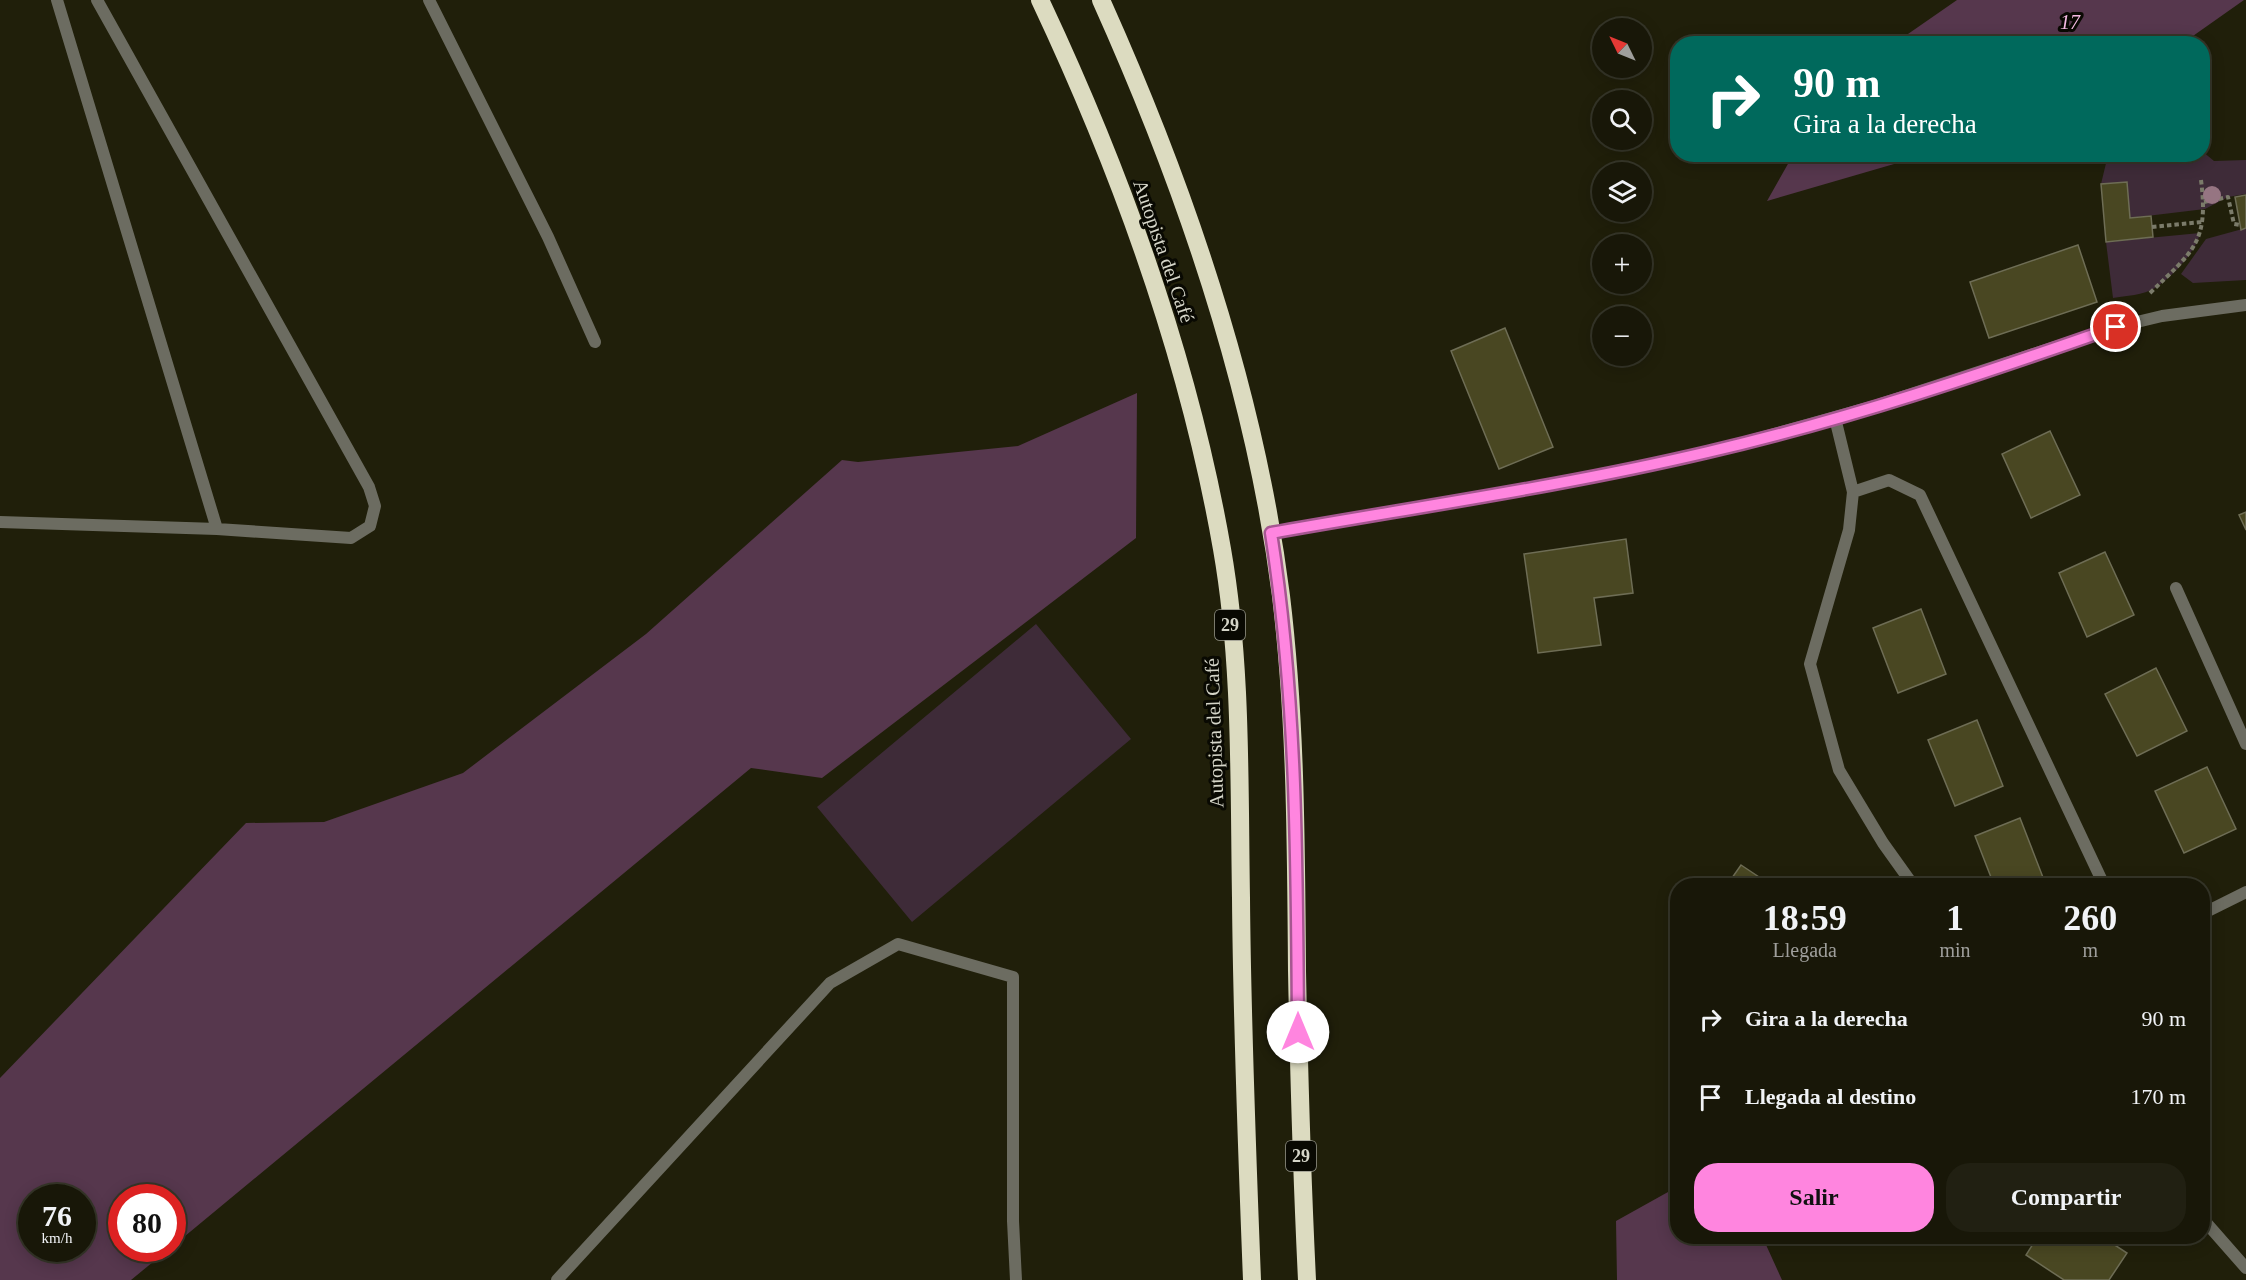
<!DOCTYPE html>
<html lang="es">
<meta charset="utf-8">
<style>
body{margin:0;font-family:Georgia,serif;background:#212012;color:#f1f3f6;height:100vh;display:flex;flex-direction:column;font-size:22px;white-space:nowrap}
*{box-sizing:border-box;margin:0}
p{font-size:20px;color:#9f9f9c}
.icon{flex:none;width:33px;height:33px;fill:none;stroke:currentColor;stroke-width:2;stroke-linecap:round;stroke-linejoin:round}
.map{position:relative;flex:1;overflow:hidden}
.drawer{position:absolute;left:1670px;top:878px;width:540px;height:366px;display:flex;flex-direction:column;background:#181708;border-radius:24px;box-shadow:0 3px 15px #0003,0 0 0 2px #363629}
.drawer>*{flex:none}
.top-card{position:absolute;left:1670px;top:36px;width:540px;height:126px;border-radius:24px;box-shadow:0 3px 15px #0003,0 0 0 2px #363629;background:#00695c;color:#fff;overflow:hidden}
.needle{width:39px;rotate:313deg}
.controls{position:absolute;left:1592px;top:18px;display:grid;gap:12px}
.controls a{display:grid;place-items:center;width:60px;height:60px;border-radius:50%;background:#181708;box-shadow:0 3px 15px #0003,0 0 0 2px #363629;font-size:30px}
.speed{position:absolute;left:18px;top:1184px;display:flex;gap:12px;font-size:30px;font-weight:700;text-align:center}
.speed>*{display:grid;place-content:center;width:78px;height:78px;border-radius:50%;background:#181708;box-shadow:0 3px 15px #0003,0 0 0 2px #363629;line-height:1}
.speed small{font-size:15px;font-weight:400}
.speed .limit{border:9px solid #d22;background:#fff;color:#111}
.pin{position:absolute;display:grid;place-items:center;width:51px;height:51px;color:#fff;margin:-26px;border:3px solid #fff;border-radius:50%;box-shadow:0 2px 6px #0007}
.me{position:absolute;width:66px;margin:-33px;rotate:0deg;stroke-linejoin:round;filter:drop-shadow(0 0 4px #0008)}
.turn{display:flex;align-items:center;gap:21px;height:126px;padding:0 24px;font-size:27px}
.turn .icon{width:78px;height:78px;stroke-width:2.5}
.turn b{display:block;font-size:42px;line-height:51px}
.eta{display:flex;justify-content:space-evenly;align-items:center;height:102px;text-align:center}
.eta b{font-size:36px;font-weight:700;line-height:42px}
.action{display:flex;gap:12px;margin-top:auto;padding:12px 24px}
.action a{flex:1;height:69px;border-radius:24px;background:#ff85df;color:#111;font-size:24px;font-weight:700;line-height:69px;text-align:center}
.action a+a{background:#212012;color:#f1f3f6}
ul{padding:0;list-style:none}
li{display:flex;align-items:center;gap:18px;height:78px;padding:0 24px}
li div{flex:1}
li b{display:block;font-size:22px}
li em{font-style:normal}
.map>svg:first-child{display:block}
.green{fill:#3e2b38}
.forest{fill:#56374d;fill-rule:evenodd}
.building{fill:#494722;stroke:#6e6d55;stroke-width:1.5}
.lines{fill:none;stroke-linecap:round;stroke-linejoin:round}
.path{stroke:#7b7b6a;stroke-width:4;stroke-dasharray:4.5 3;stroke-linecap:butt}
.lane{stroke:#6c6c61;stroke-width:12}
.street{stroke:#6c6c61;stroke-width:12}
.highway{stroke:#dcdbc0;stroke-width:18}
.tree{fill:#967582}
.route-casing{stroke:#a65691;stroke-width:15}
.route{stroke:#ff85df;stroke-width:10}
.labels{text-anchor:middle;stroke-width:6;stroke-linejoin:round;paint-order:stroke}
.shield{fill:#090902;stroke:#98988d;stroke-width:1.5}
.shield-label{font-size:18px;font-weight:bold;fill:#d5d5c8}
.park-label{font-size:20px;font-style:italic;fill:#f6bbe4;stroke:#090902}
.street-label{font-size:20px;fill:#d5d5c8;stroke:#090902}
</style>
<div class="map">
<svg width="2246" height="1280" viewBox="0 0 2246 1280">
<rect width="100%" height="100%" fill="#201f0a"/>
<path class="green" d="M2202,151L2214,161L2246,160V194L2228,197L2205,209L2130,218L2127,182L2101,184L2108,155L2202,154Z
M2246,228V280L2193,283L2181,274L2206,239Z
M2200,233C2196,252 2171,278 2155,288C2144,295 2125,296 2113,298L2106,242Z
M1036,624L1131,739L912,922L817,807Z"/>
<path class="forest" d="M1957,0H2244L2183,43H1895Z
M1793,155V154L1925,155L1767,201Z
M1137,393L1136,538L822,778L751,768L173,1246L172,1197H122V1248H170L131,1280H0V1078L246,823L324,822L463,773L646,634L842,460L858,462L1018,446ZM32,1197H82V1248H32Z
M1677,1187V1236H1762L1782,1280H1617L1616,1221Z"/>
<path class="building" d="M2127,182L2130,218L2151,216L2153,237L2106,242L2101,184Z
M2246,195V228L2241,230L2235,197Z
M2078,245L2097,302L1989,338L1970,282Z
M1505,328L1553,447L1499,469L1451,351Z
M2050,431L2080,495L2031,518L2002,454Z
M2246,512V530L2239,515Z
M1626,539L1633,593L1594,598L1601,645L1538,653L1524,554Z
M2105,552L2134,615L2087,637L2059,573Z
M1921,609L1946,674L1898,693L1873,628Z
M2156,668L2187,731L2137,756L2105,694Z
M1977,720L2003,786L1955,806L1928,740Z
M2207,767L2236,829L2184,853L2155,791Z
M2020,818L2044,880L2031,885H1994L1975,836Z
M1741,865L1771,885H1727Z
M2038,1236H2101L2127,1253L2109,1280H2064L2026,1255Z"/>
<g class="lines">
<path class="path" d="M2204,202L2228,197L2234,224L2240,225
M2152,227L2202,222
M2150,293C2193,251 2209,243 2201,180"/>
<path class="lane" d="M57,0L217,529
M429,0L548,237L595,342
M0,522L217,529L351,538L370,526L375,506L369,487L97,0"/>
<path class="street" d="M1835,418L1853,492L1889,480L1920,495L2104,885
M1853,492L1849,530L1810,664L1839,770L1883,843L1913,885
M1271,533L1563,483L1710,452L1878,405L2116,327L2162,316L2246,305
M2176,588L2246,744
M2202,914L2246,892
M2202,1218L2246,1268
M557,1280L830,983L898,944L1013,977V1221L1016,1280"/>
<path class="highway" d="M1040,0C1122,174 1189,360 1222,549C1242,663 1239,783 1241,898C1242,1025 1247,1153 1252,1280
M1101,0C1186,189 1255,390 1281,596C1296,720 1296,846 1297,971C1299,1074 1302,1177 1307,1280"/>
</g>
<circle class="tree" cx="2212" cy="195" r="9"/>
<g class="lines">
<defs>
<path id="route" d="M1298,1032C1297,865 1297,698 1271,533C1417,507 1564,486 1708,452C1846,420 1982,374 2116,327"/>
</defs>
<use href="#route" class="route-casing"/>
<use href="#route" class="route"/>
</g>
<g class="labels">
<g class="shield">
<rect x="1215" y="610" width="30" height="30" rx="4.5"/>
<rect x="1286" y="1141" width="30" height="30" rx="4.5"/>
</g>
<g class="shield-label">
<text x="1230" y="631">29</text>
<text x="1301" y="1162">29</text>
</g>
<g class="park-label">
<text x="2070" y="29">17</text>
</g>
<g class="street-label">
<text transform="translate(1164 251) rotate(71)" y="7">Autopista del Café</text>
<text transform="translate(1214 733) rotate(-92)" y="7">Autopista del Café</text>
</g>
</g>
</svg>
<div class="controls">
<a><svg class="needle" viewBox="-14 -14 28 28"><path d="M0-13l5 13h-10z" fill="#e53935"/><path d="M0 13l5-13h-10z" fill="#9f9f9c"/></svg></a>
<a><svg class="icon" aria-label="search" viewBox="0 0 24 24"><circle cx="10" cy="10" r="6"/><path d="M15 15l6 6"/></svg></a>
<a><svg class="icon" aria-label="layers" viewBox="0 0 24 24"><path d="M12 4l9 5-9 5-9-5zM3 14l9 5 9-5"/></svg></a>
<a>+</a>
<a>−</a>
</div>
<div class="speed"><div>76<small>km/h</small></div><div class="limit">80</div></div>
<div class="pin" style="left:2116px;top:327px;background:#d93025"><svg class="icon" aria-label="arrive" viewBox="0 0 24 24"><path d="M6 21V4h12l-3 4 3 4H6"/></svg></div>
<svg class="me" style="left:1298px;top:1032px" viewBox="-20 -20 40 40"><circle r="19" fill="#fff"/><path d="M0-13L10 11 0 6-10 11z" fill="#ff85df"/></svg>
<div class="top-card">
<div class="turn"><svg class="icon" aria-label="right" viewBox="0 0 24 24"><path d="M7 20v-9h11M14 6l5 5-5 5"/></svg><div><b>90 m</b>Gira a la derecha</div></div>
</div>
<section class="drawer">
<div class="eta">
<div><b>18:59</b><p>Llegada</p></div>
<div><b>1</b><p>min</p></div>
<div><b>260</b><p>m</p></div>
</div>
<ul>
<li><svg class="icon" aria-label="right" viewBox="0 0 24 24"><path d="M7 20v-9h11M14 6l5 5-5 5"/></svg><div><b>Gira a la derecha</b></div><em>90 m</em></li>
<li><svg class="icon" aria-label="arrive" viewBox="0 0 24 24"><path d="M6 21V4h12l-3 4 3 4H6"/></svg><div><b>Llegada al destino</b></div><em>170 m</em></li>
</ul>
<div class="action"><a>Salir</a><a>Compartir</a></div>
</section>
</div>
